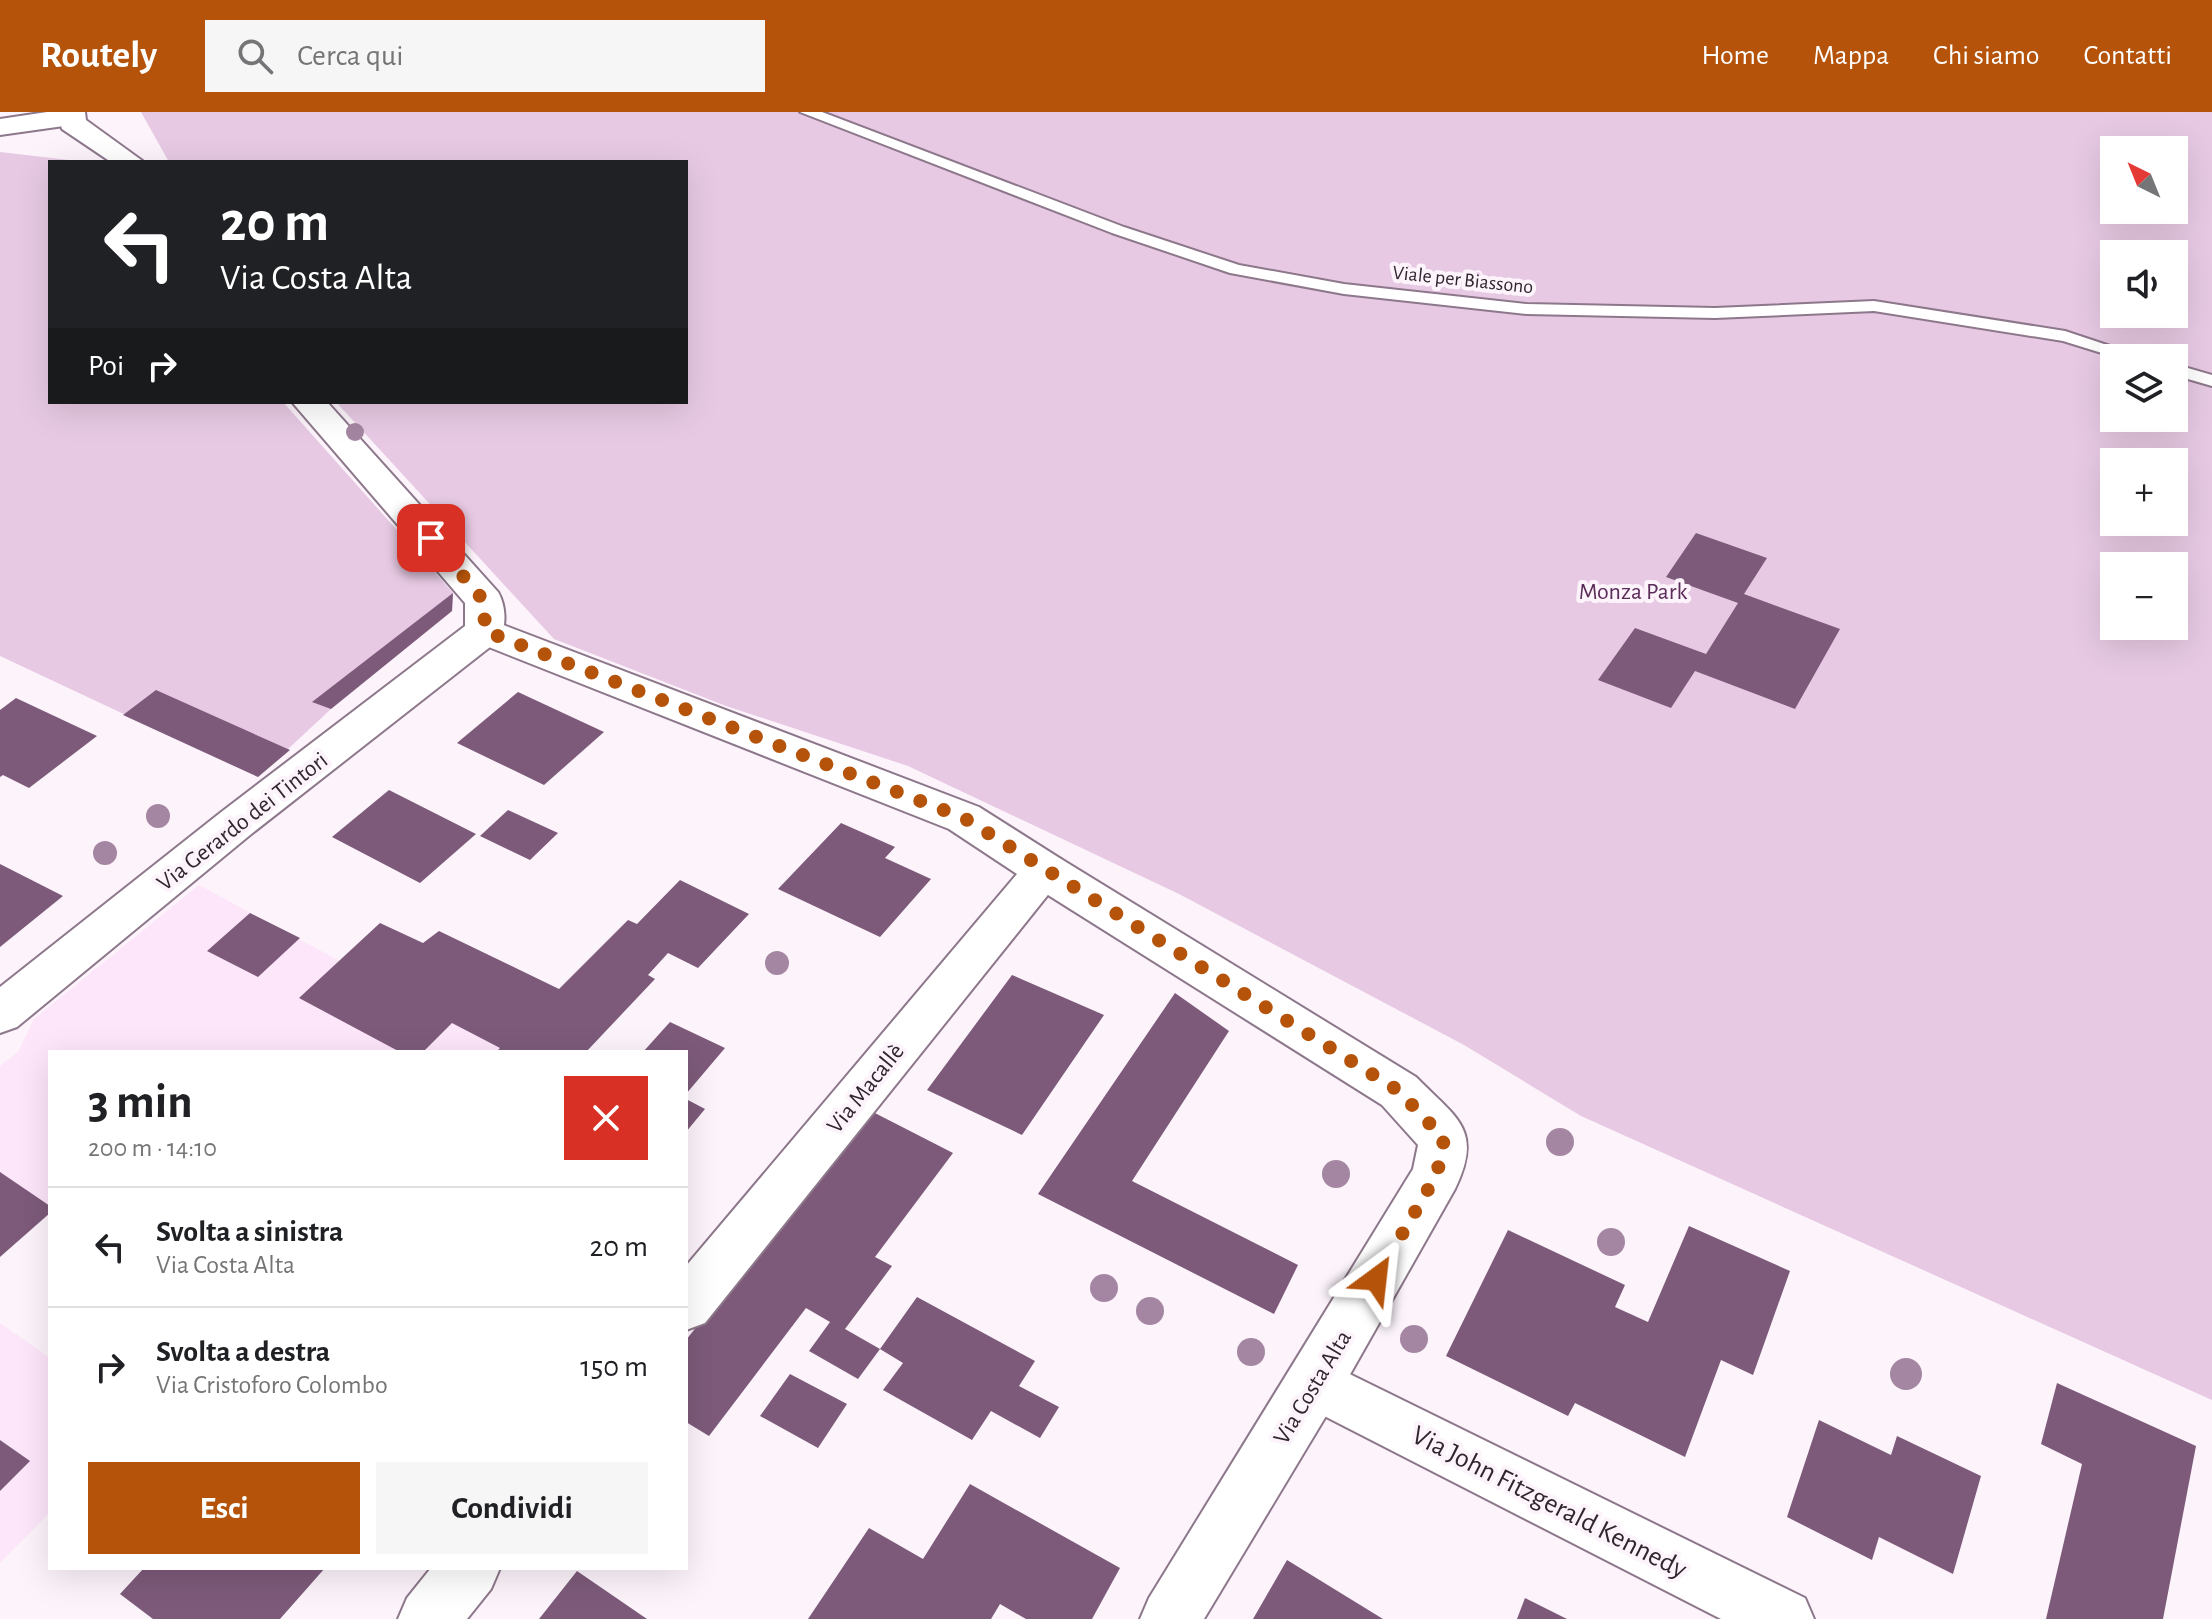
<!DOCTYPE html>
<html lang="it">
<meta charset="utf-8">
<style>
body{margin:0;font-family:"Alegreya Sans",sans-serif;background:#f6f6f6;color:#202124;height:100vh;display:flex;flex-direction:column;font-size:30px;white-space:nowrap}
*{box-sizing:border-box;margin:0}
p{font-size:26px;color:#757577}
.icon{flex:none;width:44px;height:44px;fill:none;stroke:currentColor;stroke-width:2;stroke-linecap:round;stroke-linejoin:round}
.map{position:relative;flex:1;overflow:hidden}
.sheet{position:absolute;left:48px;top:938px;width:640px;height:520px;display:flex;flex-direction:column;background:#fff;border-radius:0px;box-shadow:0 8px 32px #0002}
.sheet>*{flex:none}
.guide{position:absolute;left:48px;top:48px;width:640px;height:244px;border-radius:0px;box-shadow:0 8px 32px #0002;background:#202124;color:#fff;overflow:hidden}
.needle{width:52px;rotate:317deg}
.buttons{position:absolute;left:2100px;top:24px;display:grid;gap:16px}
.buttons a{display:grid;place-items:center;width:88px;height:88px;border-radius:0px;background:#fff;box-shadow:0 8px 32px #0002;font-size:40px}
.pin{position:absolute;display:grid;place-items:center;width:68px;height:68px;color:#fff;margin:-34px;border-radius:16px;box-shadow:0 4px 12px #0006}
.me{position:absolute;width:88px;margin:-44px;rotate:30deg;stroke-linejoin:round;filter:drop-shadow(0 0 6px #0008)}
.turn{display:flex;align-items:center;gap:28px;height:168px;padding:0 40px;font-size:36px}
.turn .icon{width:104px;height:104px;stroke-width:2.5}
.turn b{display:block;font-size:56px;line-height:68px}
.then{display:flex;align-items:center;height:76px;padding:0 40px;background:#0003;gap:16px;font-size:30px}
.round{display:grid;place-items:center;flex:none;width:84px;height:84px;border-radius:0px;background:#f6f6f6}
.headline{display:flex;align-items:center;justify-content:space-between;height:136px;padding:0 40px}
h1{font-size:48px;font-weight:600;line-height:60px}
.primary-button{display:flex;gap:16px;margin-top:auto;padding:16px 40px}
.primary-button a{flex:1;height:92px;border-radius:0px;background:#b45309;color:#fff;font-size:32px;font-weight:600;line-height:92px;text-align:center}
.primary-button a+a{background:#f6f6f6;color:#202124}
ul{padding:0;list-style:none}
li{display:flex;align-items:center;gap:24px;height:120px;padding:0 40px;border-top:2px solid #e0e0e0}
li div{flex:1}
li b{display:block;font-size:30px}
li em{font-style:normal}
header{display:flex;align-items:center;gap:48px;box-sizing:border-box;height:112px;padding:0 40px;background:#b45309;color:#fff}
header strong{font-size:38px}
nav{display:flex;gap:44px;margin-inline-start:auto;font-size:28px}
.search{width:560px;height:72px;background:#f6f6f6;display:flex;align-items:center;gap:20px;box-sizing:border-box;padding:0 28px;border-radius:0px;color:#757577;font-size:30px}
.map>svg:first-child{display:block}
.built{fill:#fde5fa}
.green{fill:#e7c9e3;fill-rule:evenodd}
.building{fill:#7d5a7a}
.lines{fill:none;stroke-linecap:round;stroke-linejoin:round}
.service-casing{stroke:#8d778a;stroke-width:4}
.minor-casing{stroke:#8d778a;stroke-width:4}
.tertiary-casing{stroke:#8d778a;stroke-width:4}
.service{fill:#fff;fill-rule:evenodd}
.minor{fill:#fff;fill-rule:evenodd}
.tertiary{fill:#fff;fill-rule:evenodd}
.tree{fill:#a486a2}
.route{stroke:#b45309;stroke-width:14;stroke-dasharray:0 25.2}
.labels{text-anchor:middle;stroke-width:8;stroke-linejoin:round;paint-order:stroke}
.far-street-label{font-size:20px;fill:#2f262e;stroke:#fcf3fb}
.park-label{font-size:24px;fill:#5c2c59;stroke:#fcf3fb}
.street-label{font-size:24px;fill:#2f262e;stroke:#fcf3fb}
.near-street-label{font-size:28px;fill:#2f262e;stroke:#fcf3fb}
</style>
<header>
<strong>Routely</strong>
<div class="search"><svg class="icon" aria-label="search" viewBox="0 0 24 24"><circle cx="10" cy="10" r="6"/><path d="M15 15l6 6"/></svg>Cerca qui</div>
<nav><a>Home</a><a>Mappa</a><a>Chi siamo</a><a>Contatti</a></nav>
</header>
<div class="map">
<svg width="2212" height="1507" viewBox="0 0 2212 1507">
<rect width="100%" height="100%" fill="#fcf3fb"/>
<path class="built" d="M199,773L500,936L496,940H50V1094L0,1060V954L18,940L34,907Z
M0,1211L50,1246V1400L0,1451Z"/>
<path class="green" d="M141,0H2212V1288L1581,1004L1464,933L1179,782L908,654L726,594L554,527L336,290H686V50H169ZM2114,38H2174V98H2114ZM2114,142H2174V202H2114ZM2114,246H2174V306H2114ZM2114,350H2174V410H2114ZM2114,454H2174V514H2114Z
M0,40L86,50H50V290H283L453,481L452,499L331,597L258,665L0,544Z"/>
<path class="building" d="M1696,421L1767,446L1744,482L1840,517L1795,597L1695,559L1671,596L1598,568L1635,516L1706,542L1738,491L1666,465Z
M453,481L452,499L331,597L312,590Z
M156,578L290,638L258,665L123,603Z
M518,580L604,620L544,673L457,631Z
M16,586L97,624L29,676L3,663L0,665V598Z
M389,678L476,722L420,771L332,725Z
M508,698L558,721L530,748L480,724Z
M841,711L895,735L885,746L931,767L880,825L778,777Z
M0,752L63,784L0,835Z
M680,768L749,802L698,856L668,841L648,863L655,867L586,940H496L500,936L452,911L423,940H400L299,886L380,811L423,831L439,819L559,877L628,808L637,812Z
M250,801L300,826L258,865L207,839Z
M1012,863L1104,903L1022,1023L927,978Z
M1175,881L1229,919L1132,1069L1298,1153L1274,1202L1038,1082Z
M670,910L725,936L686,982V940H643Z
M686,987L705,997L686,1020Z
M869,998L953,1041L875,1145L892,1154L845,1217L880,1237L858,1267L809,1239L830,1210L806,1196L709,1324L686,1310V1228Z
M0,1060L50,1094V1101L0,1145Z
M1689,1114L1790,1159L1753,1263L1721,1248L1685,1345L1575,1291L1568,1304L1446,1244L1508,1118L1625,1173L1615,1195L1648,1210Z
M917,1185L1035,1249L1019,1274L1059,1295L1040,1326L991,1299L972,1328L883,1278L903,1251L880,1237Z
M790,1262L847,1292L818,1336L760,1304Z
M2057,1271L2196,1334L2163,1507H2046L2082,1352L2041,1332Z
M1819,1308L1891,1343L1897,1324L1981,1364L1953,1462L1879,1425L1872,1448L1787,1405Z
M0,1328L30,1349L0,1379Z
M970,1372L1120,1456L1092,1507H1026L1000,1492L991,1507H808L869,1416L923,1447Z
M1287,1448L1383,1507H1253Z
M144,1456H325L280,1507H153L120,1482Z
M577,1459L647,1507H539Z
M1525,1486L1567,1507H1517Z"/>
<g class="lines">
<defs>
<path id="service" d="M800,0H822L1124,115L1239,153L1344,172L1527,192L1715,196L1874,189L2065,219L2146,246H2118L2063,229L1874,199L1715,206L1527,202L1344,182L1230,161L1112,121Z
M2174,252L2212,263V274L2174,263Z"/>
<path id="minor" d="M47,0H81L85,5L81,11L71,13L0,23V7Z
M485,506L979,695L1061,747L1067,759L705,1211L686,1218V1154L1017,762L949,717L471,528L466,519L471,510Z
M1315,1245L1805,1486L1814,1507H1721L1295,1289L1287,1271L1295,1253Z
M431,1456H500L491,1477L467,1507H398L407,1486Z"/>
<path id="tertiary" d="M57,0H85L86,8L144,50H111L62,17Z
M292,290H327L498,480C506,494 507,514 499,528L250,723L17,915L0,921V875L220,701L465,514V491Z
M1045,743L1061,747L1416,965C1456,1006 1484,1017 1455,1077L1335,1289L1204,1507H1140L1149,1486L1413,1057L1418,1033L1382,993L1029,771L1023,759L1029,747Z"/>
</defs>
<use href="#service" class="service-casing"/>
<use href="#minor" class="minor-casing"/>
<use href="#tertiary" class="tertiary-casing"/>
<use href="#service" class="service"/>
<use href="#minor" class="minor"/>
<use href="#tertiary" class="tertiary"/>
</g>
<g class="tree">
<circle cx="355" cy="320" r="9"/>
<circle cx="158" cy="704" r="12"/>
<circle cx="105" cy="741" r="12"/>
<circle cx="777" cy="851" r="12"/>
<circle cx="1560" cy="1030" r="14"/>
<circle cx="1336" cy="1062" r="14"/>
<circle cx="1611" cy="1130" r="14"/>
<circle cx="1104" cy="1176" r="14"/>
<circle cx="1150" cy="1199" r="14"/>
<circle cx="1414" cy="1227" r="14"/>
<circle cx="1251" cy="1240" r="14"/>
<circle cx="1906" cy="1262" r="16"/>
</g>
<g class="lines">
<path class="route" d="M431,426L484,489L485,519L964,706L1399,979L1444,1027L1437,1062L1376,1167"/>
</g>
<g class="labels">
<g class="far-street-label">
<text transform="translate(1463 167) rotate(6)" y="7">Viale per Biassono</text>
</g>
<g class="park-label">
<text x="1633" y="487">Monza Park</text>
</g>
<g class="street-label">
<text transform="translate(242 709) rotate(-38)" y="8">Via Gerardo dei Tintori</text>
<text transform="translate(865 976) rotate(-51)" y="8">Via Macallè</text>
<text transform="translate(1312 1275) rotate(-59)" y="8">Via Costa Alta</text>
</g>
<g class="near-street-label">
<text transform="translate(1550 1389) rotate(27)" y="10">Via John Fitzgerald Kennedy</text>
</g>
</g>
</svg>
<div class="buttons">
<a><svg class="needle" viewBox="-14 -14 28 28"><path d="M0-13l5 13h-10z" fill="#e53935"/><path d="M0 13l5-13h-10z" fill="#757577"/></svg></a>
<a><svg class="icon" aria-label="sound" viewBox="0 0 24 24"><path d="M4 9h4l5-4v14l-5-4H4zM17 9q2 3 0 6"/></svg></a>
<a><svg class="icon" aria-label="layers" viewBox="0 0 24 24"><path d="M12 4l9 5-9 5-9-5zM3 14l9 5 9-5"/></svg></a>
<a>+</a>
<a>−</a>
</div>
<div class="pin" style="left:431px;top:426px;background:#d93025"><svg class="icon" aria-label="arrive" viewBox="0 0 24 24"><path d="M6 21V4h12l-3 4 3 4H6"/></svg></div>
<svg class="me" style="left:1376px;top:1167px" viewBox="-20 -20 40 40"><path d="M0-17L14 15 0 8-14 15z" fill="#b45309" stroke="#fff" stroke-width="4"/></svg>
<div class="guide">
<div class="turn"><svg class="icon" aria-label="left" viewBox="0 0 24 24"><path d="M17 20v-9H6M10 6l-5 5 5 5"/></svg><div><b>20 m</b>Via Costa Alta</div></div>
<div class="then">Poi<svg class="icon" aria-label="right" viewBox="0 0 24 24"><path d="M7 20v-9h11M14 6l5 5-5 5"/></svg></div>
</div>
<section class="sheet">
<div class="headline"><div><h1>3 min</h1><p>200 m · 14:10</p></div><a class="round" style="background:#d93025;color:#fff"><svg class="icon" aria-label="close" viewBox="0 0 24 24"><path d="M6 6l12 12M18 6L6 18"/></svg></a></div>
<ul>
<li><svg class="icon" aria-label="left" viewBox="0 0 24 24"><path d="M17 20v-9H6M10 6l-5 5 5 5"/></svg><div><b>Svolta a sinistra</b><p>Via Costa Alta</p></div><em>20 m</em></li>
<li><svg class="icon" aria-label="right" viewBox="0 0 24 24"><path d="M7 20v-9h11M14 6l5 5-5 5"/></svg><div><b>Svolta a destra</b><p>Via Cristoforo Colombo</p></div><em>150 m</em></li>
</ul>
<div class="primary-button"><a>Esci</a><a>Condividi</a></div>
</section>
</div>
